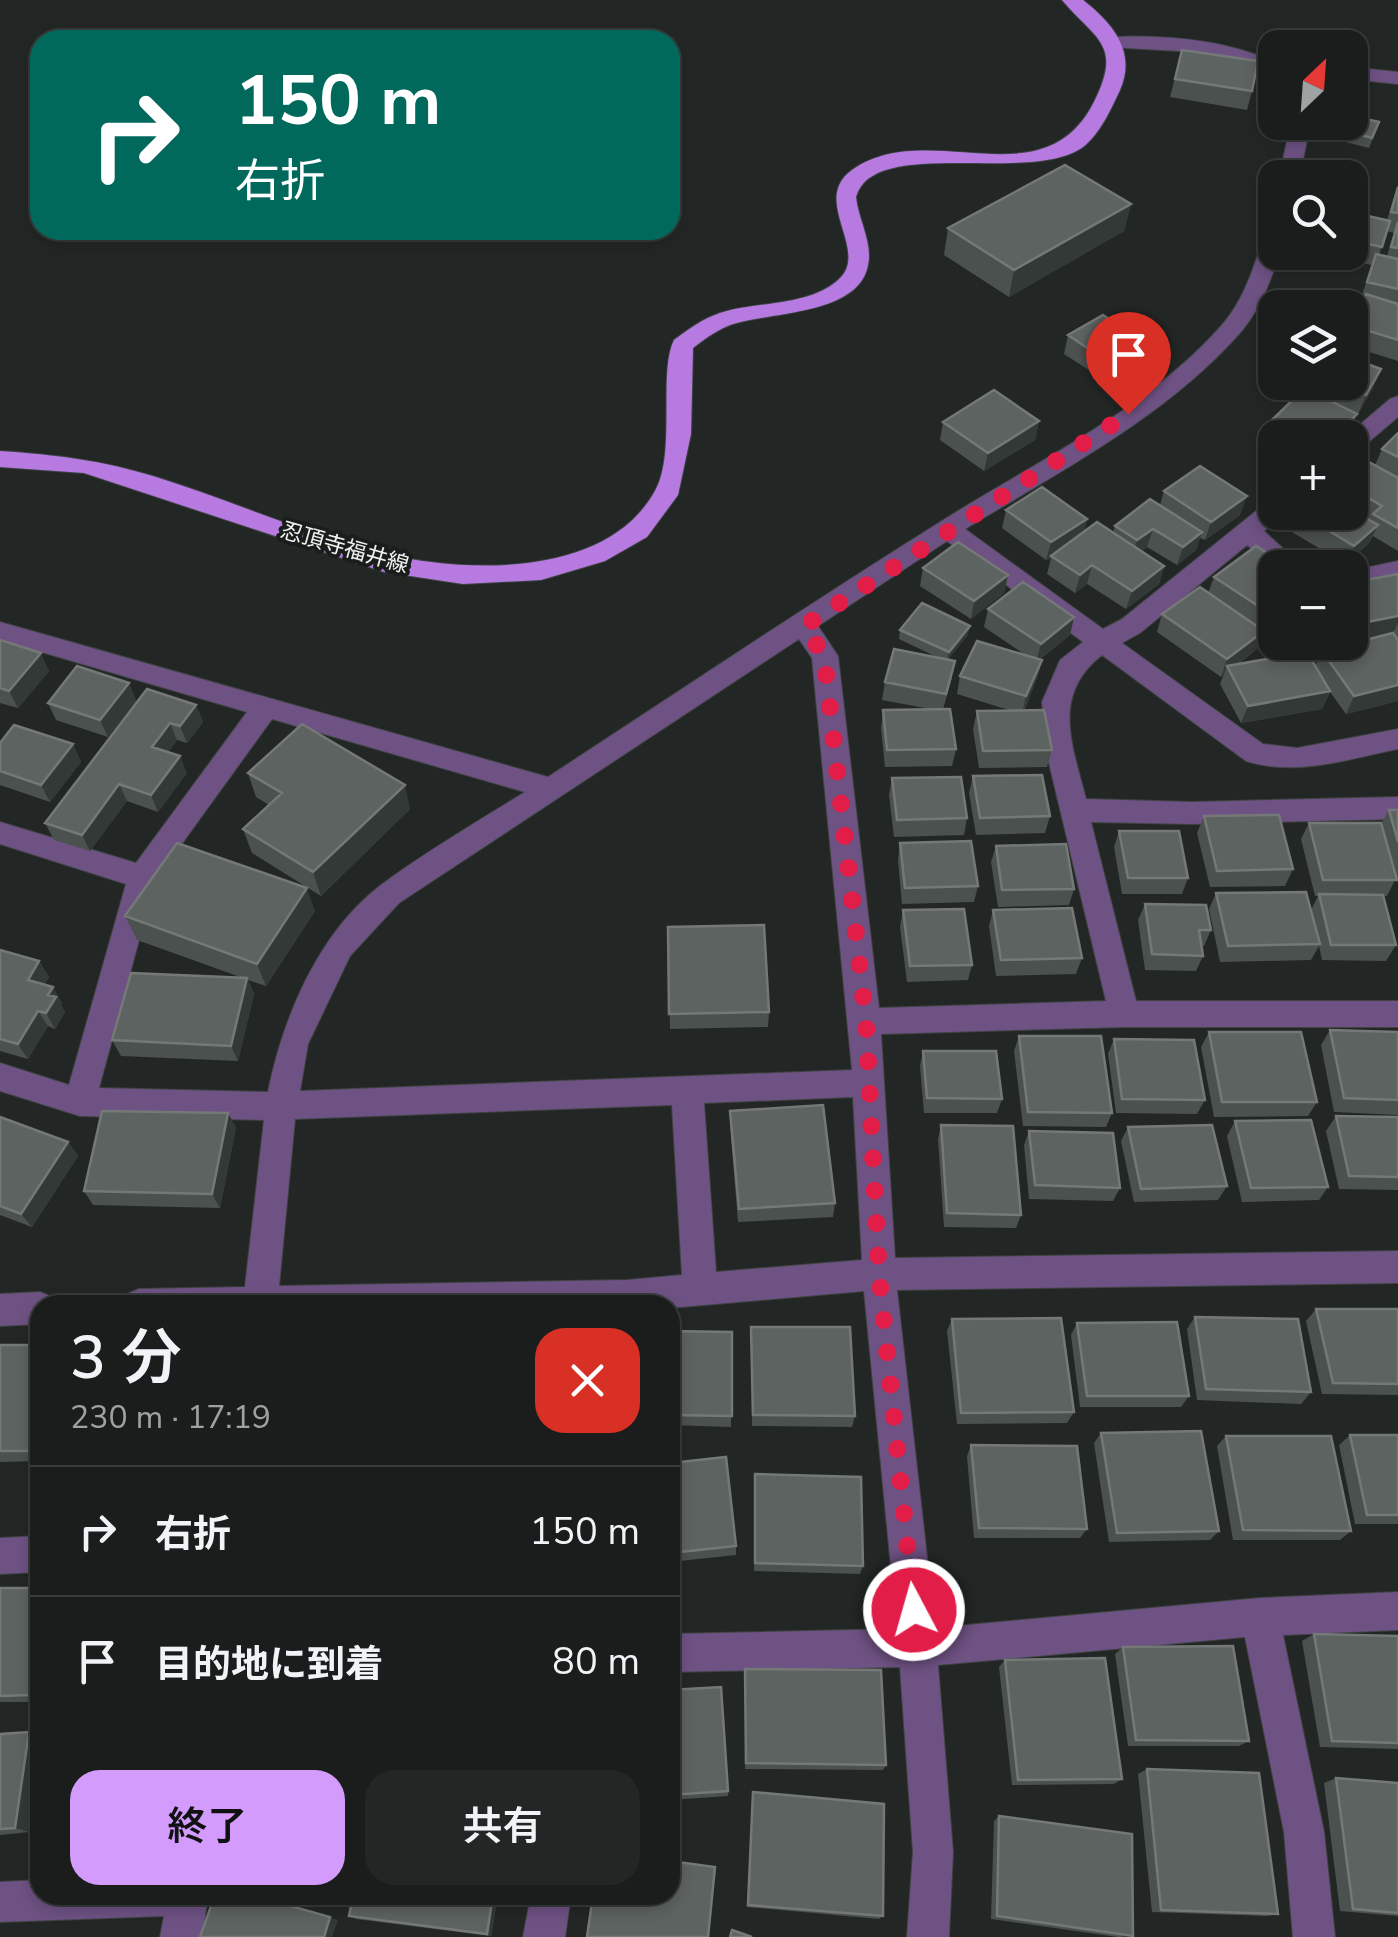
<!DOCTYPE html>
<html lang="ja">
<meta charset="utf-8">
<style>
body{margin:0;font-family:"Nunito Sans","Noto Sans JP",sans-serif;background:#232625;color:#f1f3f6;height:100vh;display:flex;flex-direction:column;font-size:38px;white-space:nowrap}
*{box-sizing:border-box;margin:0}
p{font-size:32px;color:#9fa2a3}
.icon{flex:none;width:55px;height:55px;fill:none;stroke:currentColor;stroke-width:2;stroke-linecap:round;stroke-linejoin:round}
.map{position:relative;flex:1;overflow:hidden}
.side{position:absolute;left:30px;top:1295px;width:650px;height:610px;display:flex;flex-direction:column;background:#1a1d1c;border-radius:30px;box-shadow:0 5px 15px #0003,0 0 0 2px #383b3b}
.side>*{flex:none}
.hud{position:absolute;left:30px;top:30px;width:650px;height:210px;border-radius:30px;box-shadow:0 5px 15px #0003,0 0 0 2px #383b3b;background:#00695c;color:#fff;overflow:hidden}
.needle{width:65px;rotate:25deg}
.tools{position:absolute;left:1258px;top:30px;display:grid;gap:20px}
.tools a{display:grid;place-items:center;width:110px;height:110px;border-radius:20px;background:#1a1d1c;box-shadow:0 5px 15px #0003,0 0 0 2px #383b3b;font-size:50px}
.pin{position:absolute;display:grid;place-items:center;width:85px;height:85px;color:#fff;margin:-102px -42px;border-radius:50% 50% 50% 0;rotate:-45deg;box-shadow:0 0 10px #0007}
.pin .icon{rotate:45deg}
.me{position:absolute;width:110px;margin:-55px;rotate:354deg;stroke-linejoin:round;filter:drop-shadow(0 0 8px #0008)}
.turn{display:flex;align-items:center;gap:35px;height:210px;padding:0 40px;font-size:45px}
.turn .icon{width:130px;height:130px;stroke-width:2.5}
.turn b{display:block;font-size:70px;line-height:85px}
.round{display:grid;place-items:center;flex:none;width:105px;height:105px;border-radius:30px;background:#232625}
.summary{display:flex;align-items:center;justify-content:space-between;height:170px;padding:0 40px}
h1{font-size:60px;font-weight:600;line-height:75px}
.cta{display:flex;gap:20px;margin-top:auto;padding:20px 40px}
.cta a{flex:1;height:115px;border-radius:30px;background:#d39cfc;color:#111;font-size:40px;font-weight:600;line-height:115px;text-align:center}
.cta a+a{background:#232625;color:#f1f3f6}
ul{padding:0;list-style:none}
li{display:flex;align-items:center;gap:30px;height:130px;padding:0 40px;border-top:2px solid #383b3b}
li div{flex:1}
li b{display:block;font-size:38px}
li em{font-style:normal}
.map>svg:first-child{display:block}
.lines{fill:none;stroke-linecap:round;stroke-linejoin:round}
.minor-casing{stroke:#3f4443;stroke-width:2}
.major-casing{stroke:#3f4443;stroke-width:2}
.minor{fill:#6e5283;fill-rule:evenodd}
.major{fill:#b67ae1;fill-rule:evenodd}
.wall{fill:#4b514f;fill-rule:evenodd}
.shaded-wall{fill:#333937}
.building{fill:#5d6361;stroke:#747978;stroke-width:2.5}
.route{stroke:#e11d48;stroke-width:18;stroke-dasharray:0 32.4}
.labels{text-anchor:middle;stroke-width:8;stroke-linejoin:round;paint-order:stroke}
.far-street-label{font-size:22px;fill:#f0f3f2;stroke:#191e1c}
</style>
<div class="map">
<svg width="1398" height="1937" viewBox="0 0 1398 1937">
<rect width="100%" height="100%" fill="#222726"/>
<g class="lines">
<defs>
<path id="minor" d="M1115,37C1169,35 1224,40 1275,62V75L1197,52L1108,47V39Z
M1350,67L1398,72V84L1350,79Z
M1291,122H1311L1299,178H1279Z
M1275,230V252H1280C1271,281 1259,312 1239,334C1165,417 1059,472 965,529L1103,629L1122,619L1266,503L1275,501V512H1285L1264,531L1304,568H1275L1247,545L1140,633L1122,643L1263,744L1297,748L1398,729V749C1348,759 1296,777 1246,761L1102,655C1051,695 1072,744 1086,799L1192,802L1398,797V819L1192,824L1091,822L1136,1001H1398V1027H1124L881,1034L895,1258L1398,1251V1283L897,1290L935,1628L1260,1598L1398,1592V1630L1283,1635L1324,1832L1335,1937H1293L1284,1832L1245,1637L938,1665L953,1852L949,1937H907L913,1852L900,1667L670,1672V1634L897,1629L864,1291L670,1308V1305H122L127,1294L139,1289L245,1287L264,1120L80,1116L0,1091V1063L69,1085L126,884L0,844V822L136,863L247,712L0,640V622L548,777C678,692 806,606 937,524C1031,464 1148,410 1222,325C1244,300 1254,267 1264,236ZM947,541L1083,642L1060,660L1042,702L1048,759L1106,1001L879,1008L838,656L818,626ZM799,639L812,658L852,1070L300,1091L308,1044L350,956L399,903ZM272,719L525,792C477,822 427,851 381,885C319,932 283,1017 268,1092L99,1088L155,881ZM853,1097L862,1260L716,1272L704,1103ZM672,1105L682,1275L627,1280L279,1286L295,1119Z
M1398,396V417L1358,451L1350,453V438H1344L1390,399Z
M1398,561V579L1350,589V571Z
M40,1292L52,1297L56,1305H40V1324L0,1326V1294Z
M40,1536V1572L0,1574V1538Z
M40,1880V1895H208L202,1937H160L164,1916L0,1922V1882Z
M531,1895H571L565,1937H523Z"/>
<path id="major" d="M1062,0H1083C1112,23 1137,51 1120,90C1111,109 1100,134 1083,147C1031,185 873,135 856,197C858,219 873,243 868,265C859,315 770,312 733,324C718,329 706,338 693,348L691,434L678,495L647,537L605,561L541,580L463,584L384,572L84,473L0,467V451C57,455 101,460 156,477C233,501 309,536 387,554C469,574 610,577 656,489C676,450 658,372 674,340C689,329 702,319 720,313C756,301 806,307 837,281C873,252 809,201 852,170C929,116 1043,203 1094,102C1123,44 1096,40 1062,0Z"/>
</defs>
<use href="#minor" class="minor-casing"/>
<use href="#major" class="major-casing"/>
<use href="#minor" class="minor"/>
<use href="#major" class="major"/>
</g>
<path class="wall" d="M1182,50L1252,91L1247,110L1170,97Z
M1379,122L1369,148L1345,142L1349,132Z
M1398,185V361L1350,346V325L1362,301H1360L1372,265L1338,258L1334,267L1302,260L1304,252H1350V212L1387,220ZM1387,231L1394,233L1387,256L1379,255Z
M1131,204L1124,231L1009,297L944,255L948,228Z
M1068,335L1146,364L1112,385L1064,354Z
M1308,382H1350L1373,388L1358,414L1354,412L1350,433L1345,438H1275V442L1266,438L1273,419L1305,389Z
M1039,421L1035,440L984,471L940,440L943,422Z
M1398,433V551L1373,536L1369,543L1346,564L1290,531L1297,512H1350V478L1375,465L1382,449Z
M1164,491L1240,515L1205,540L1200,538L1196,550L1177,565L1147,547L1142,551L1164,566L1159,584L1126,609L1087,584L1075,593L1047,574L1051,558L1046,560L1002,528L1006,510L1087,519L1084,532L1113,533L1115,526L1160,505Z
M923,568L1008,575L1004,593L971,619L920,586Z
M1275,568V640L1264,632L1257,649L1237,665L1296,654L1279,642H1331L1311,659L1315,666L1322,651L1393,633L1350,642V583L1398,574V701L1346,714L1330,692L1322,709L1241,723L1220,684L1224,674L1221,677L1157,632L1162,614L1208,593L1214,577Z
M988,609L1074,617L1070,635L1039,660H1042L1037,678L1024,711L1052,750L1047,767L979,768L973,729L977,711H1012L957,694L960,676L1027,656L984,627Z
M900,630L968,635L948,659L952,678L943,709L956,749L952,766L885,767L881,728L883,710L930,709L882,700L885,682L939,658L899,639Z
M0,640L49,671L18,708L0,703Z
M129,683L136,701L108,737L56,720L48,703Z
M147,689L196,705L203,722L187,743L177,740L168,752L187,773L158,812L127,801L90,851L54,840L45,823Z
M0,743L73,744L81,762L50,802L0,785Z
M248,773L410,809L321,896L252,853L243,829L269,805L256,797Z
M973,776L1050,816L1045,833L976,835L969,793Z
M892,778L967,818L964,835L894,837L889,795Z
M1389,810H1398V878H1396L1387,896H1383L1396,945L1386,961L1322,960L1319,946L1311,960L1220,962L1209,909L1216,893L1311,910L1318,896H1315L1301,839L1309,823L1381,824Z
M1204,816L1293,869L1285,886L1210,887L1197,833Z
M1119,831L1188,878L1182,894H1122L1114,847Z
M900,843L978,886L974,902L902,904L898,860Z
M996,846L1074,889L1069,905L998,907L991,862Z
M1145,904L1211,930L1204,946H1202L1203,956L1196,971L1145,970L1138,920Z
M903,910L972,965L968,980L907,982L900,927Z
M993,910L1082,958L1076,974L996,976L989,926Z
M315,911L266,986L248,980L254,994L238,1061L121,1056L112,1040L243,978L137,940L125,916Z
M668,927L769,1012L768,1027L670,1029Z
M0,950L39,961L49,977L44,985L62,1003L61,1005L65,1012L55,1029L48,1026L28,1059L0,1051Z
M1330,1030L1398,1032V1115L1334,1112L1321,1045Z
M1209,1032L1317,1102L1308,1116L1214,1117L1201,1047Z
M1019,1036L1112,1113L1106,1127L1023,1126L1014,1051Z
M1114,1039L1205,1100L1197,1114L1116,1113L1108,1054Z
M923,1051L1002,1099L997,1113H924L920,1066Z
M730,1111L835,1203L833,1217L738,1222L730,1125Z
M1336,1116L1398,1117V1190L1339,1189L1326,1131Z
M0,1117L68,1142L78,1156L32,1227L0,1215Z
M1235,1121L1328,1187L1319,1200L1242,1202L1227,1136Z
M941,1125L1021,1215L1016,1228L944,1227L938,1139Z
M236,1127L220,1208L93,1205L84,1191Z
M1128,1127L1227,1186L1218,1200L1134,1202L1121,1141Z
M1029,1131L1120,1188L1113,1201L1029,1199L1024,1145Z
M1316,1309H1398V1395L1322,1394L1306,1321Z
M1195,1317L1311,1392L1301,1404L1197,1400L1187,1329Z
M952,1319L1074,1412L1067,1423L957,1424L947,1331Z
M1077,1323L1189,1396L1181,1407H1080L1071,1335Z
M751,1327L855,1416L852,1427L752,1426Z
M670,1331L732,1332L731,1427L670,1425Z
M0,1345H40V1461L0,1462Z
M1101,1433L1219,1531L1210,1540L1109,1542L1094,1443Z
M1350,1435H1398V1524H1355L1339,1445Z
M1226,1436L1351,1531L1340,1540H1233L1217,1446Z
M971,1445L1087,1529L1080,1538H974L967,1456Z
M670,1463L736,1546V1555L670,1562Z
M755,1474L863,1566L860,1574L754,1571Z
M0,1588H40V1702H0Z
M1314,1634L1398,1636V1749L1320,1747L1302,1641Z
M1123,1647L1249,1741L1239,1746H1128L1115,1654Z
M1005,1660L1122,1779L1114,1784L1012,1785L999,1667Z
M745,1669L886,1765L883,1770L745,1769Z
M670,1690L728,1791V1796L670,1800Z
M0,1734L40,1737V1752L29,1832L0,1835Z
M1147,1769L1278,1914L1267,1916L1152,1912L1138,1774Z
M1336,1778L1398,1783V1916L1340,1911L1324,1783Z
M753,1792L883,1916L879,1919L747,1907Z
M999,1816L1133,1936L1118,1937L991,1919L994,1821Z
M498,1895L491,1936L356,1919L349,1916Z"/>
<path class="shaded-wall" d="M1131,204L1124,231L1009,297L1014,270Z
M1151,346L1146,364L1112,385L1116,367Z
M1381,369L1373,388L1358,414L1366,395Z
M1357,414L1350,433L1345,438H1333Z
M1039,421L1035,440L984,471L988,453Z
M1247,496L1240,515L1205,540L1211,522Z
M1087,519L1082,537L1046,560L1051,542Z
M1378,525L1369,543L1346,564L1354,546Z
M1153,529L1147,547L1132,559L1137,540Z
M1202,532L1196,550L1177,565L1183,547Z
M1092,565L1087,584L1075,593L1080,575Z
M1164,566L1159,584L1126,609L1132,591Z
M1008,575L1004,593L971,619L974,601Z
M1398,616V623L1393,633L1350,642V630L1352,625Z
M1074,617L1070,635L1036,662L1041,644Z
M970,626L968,635L947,661L949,652Z
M1264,631L1257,649L1229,670L1227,666L1224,674L1221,677L1227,659Z
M1317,642H1331L1307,662L1315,644Z
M41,653L49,671L18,708L9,691Z
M1042,660L1037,678L1022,714L1026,696Z
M129,683L136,701L108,737L100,720Z
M1398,685V701L1346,714L1354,696Z
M1330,691L1322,709L1241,723L1248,706Z
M196,705L203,722L187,743L180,726Z
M170,723L177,740L160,764L152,747Z
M73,744L81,762L50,802L41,785Z
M180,756L187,773L158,812L151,795Z
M119,784L127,801L90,851L82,835Z
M405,785L410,809L321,896L313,872Z
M307,888L315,911L266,986L257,964Z
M39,961L49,977L37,995L28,980Z
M247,978L254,994L238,1061L231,1046Z
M53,987L62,1003L61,1005L65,1012L55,1029L46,1013L48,995Z
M38,1011L48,1026L28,1059L18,1044Z
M228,1113L236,1127L220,1208L212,1194Z
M68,1142L78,1156L32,1227L21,1214Z
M40,1639V1701L30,1695Z
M29,1732L40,1737V1752L29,1832L15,1828Z
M493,1895H498L491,1936L487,1934Z
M330,1917L338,1920L332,1937H324Z"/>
<path class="building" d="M1182,50L1258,61L1252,91L1175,79Z
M1356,117L1379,122L1372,138L1349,132Z
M1065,165L1131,204L1014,270L948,228Z
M1398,187V213L1391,212Z
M1350,212L1390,221L1382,247L1350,240Z
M1398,222V248L1391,247Z
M1376,254L1398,259V289L1367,282Z
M1366,294L1398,304V340L1350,325Z
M1103,315L1151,346L1116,367L1068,335Z
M1350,358L1381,369L1366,395L1329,382H1350Z
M1305,388L1357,414L1333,438H1311L1273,419Z
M994,390L1039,421L988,453L943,422Z
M1398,433V457L1382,449Z
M1369,462L1398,478V528L1373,514L1382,506L1350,487V478Z
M1200,466L1247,496L1211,522L1164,491Z
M1042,487L1087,519L1051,542L1006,510Z
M1150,499L1202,532L1183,547L1153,529L1137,540L1115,526Z
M1350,509L1378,525L1354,546L1298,512H1350Z
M1097,522L1164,566L1132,591L1092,565L1080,575L1051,556Z
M958,542L1008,575L974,601L923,568Z
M1256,546L1290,568H1275V617L1214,577Z
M1398,574V616L1352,625L1350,621V583Z
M1023,582L1074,617L1041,644L988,609Z
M1200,587L1264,631L1227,659L1162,614Z
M922,603L970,626L949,652L900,630Z
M1393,633L1398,640V685L1354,696L1322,651Z
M0,640L41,653L9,691L0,688Z
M977,641L1042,660L1026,696L960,676Z
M894,649L955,661L946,694L885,682Z
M1307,652L1330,691L1248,706L1227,666Z
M77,666L129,683L100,720L48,703Z
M147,689L196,705L180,726L170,723L152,747L180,756L151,795L119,784L82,835L45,823Z
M950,709L956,749L887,750L883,710Z
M1044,710L1052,750L983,751L977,711Z
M302,724L405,785L313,872L243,829L282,793L248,773Z
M14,725L73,744L41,785L0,771V743Z
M1042,775L1050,816L980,818L973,776Z
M961,777L967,818L897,820L892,778Z
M1389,810H1398V842Z
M1279,815L1293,869L1217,871L1204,816Z
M1309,823H1381L1397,880H1323Z
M1119,831H1179L1188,878H1128Z
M971,841L978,886L905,888L900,843Z
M177,843L307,888L257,964L125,916Z
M1066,844L1074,889L1002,890L996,846Z
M1306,892L1320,944L1228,946L1216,893Z
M1319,894L1383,895L1396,945H1331Z
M1145,904L1206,905L1211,930H1199L1203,956L1152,954Z
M1072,908L1082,958L1001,960L993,910Z
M964,909L972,965L910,966L903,910Z
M764,925L769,1012L669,1014L668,927Z
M0,950L39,961L28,980L53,987L48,995L56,997L46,1013L38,1011L18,1044L0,1039Z
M131,973L247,978L231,1046L112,1040Z
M1330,1030L1398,1032V1100L1344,1098Z
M1209,1032H1301L1317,1102H1222Z
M1019,1036H1101L1112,1113L1028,1112Z
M1114,1039L1194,1040L1205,1100L1122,1099Z
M923,1051H996L1002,1099L927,1098Z
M823,1105L835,1203L739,1209L730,1111Z
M102,1111L228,1113L212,1194L84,1191Z
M1336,1116L1398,1117V1177L1349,1176Z
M0,1117L68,1142L21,1214L0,1206Z
M1311,1120L1328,1187L1251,1188L1235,1121Z
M941,1125L1013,1126L1021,1215L947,1213Z
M1212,1125L1227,1186L1141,1189L1128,1127Z
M1029,1131L1113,1133L1120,1188L1035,1185Z
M1316,1309H1398V1384L1333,1383Z
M1195,1317L1298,1319L1311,1392L1206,1389Z
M1061,1318L1074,1412L961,1413L952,1319Z
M1177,1322L1189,1396H1087L1077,1323Z
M751,1327H850L855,1416L753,1415Z
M670,1331L732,1332V1416L670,1415Z
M0,1345H40V1451H0Z
M1201,1431L1219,1531L1117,1533L1101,1433Z
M1350,1435H1398V1515H1367Z
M1226,1436H1331L1351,1531L1243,1530Z
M971,1445L1077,1446L1087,1529L979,1528Z
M726,1457L736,1546L670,1553V1463Z
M755,1474L861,1477L863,1566L755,1563Z
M0,1588H40V1639L30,1695L0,1696Z
M1314,1634L1398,1636V1743L1332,1741Z
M1233,1646L1249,1741L1136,1740L1123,1647Z
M1105,1658L1122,1779L1018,1780L1005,1660Z
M745,1669L881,1670L886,1765L746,1763Z
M721,1687L728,1791L670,1795V1690Z
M29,1732L15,1828L0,1829V1734Z
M1147,1769L1259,1773L1278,1914L1161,1910Z
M1336,1778L1398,1783V1913L1353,1909Z
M40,1789V1820H35Z
M753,1792L884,1804L883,1916L748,1905Z
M999,1816L1132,1834L1133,1936L997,1916Z
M670,1861L715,1867L708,1937H587L593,1895H670Z
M215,1895H252L330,1917L324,1937H200Z
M353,1895H493L487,1934L349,1916Z
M732,1930L752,1937H730Z"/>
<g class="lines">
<path class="route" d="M914,1610L879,1274L866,1021L824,656L804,626L1128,414"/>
</g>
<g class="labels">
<g class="far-street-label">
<text transform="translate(345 547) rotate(16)" y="8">忍頂寺福井線</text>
</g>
</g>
</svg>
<div class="tools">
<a><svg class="needle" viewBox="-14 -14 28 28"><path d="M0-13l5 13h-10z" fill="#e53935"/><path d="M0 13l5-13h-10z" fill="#9fa2a3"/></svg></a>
<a><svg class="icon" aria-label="search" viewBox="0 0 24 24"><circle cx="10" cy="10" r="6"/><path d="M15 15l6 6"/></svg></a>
<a><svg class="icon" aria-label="layers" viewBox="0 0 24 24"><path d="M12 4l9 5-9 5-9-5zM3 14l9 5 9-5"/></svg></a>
<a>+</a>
<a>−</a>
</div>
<div class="pin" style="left:1128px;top:414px;background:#d93025"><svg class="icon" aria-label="arrive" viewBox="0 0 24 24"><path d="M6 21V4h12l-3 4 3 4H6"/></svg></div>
<svg class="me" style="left:914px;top:1610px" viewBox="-20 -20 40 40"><circle r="17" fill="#e11d48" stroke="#fff" stroke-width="3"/><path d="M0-11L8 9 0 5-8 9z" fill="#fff"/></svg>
<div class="hud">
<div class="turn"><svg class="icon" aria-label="right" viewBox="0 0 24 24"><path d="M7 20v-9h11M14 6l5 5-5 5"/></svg><div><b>150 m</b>右折</div></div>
</div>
<section class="side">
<div class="summary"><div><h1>3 分</h1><p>230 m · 17:19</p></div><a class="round" style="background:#d93025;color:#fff"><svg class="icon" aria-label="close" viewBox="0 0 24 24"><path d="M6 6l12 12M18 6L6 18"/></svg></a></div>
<ul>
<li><svg class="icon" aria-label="right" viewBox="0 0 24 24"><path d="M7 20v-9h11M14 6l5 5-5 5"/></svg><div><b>右折</b></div><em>150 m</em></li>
<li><svg class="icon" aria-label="arrive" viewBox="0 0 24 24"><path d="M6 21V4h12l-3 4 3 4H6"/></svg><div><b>目的地に到着</b></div><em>80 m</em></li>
</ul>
<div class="cta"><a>終了</a><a>共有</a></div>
</section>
</div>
